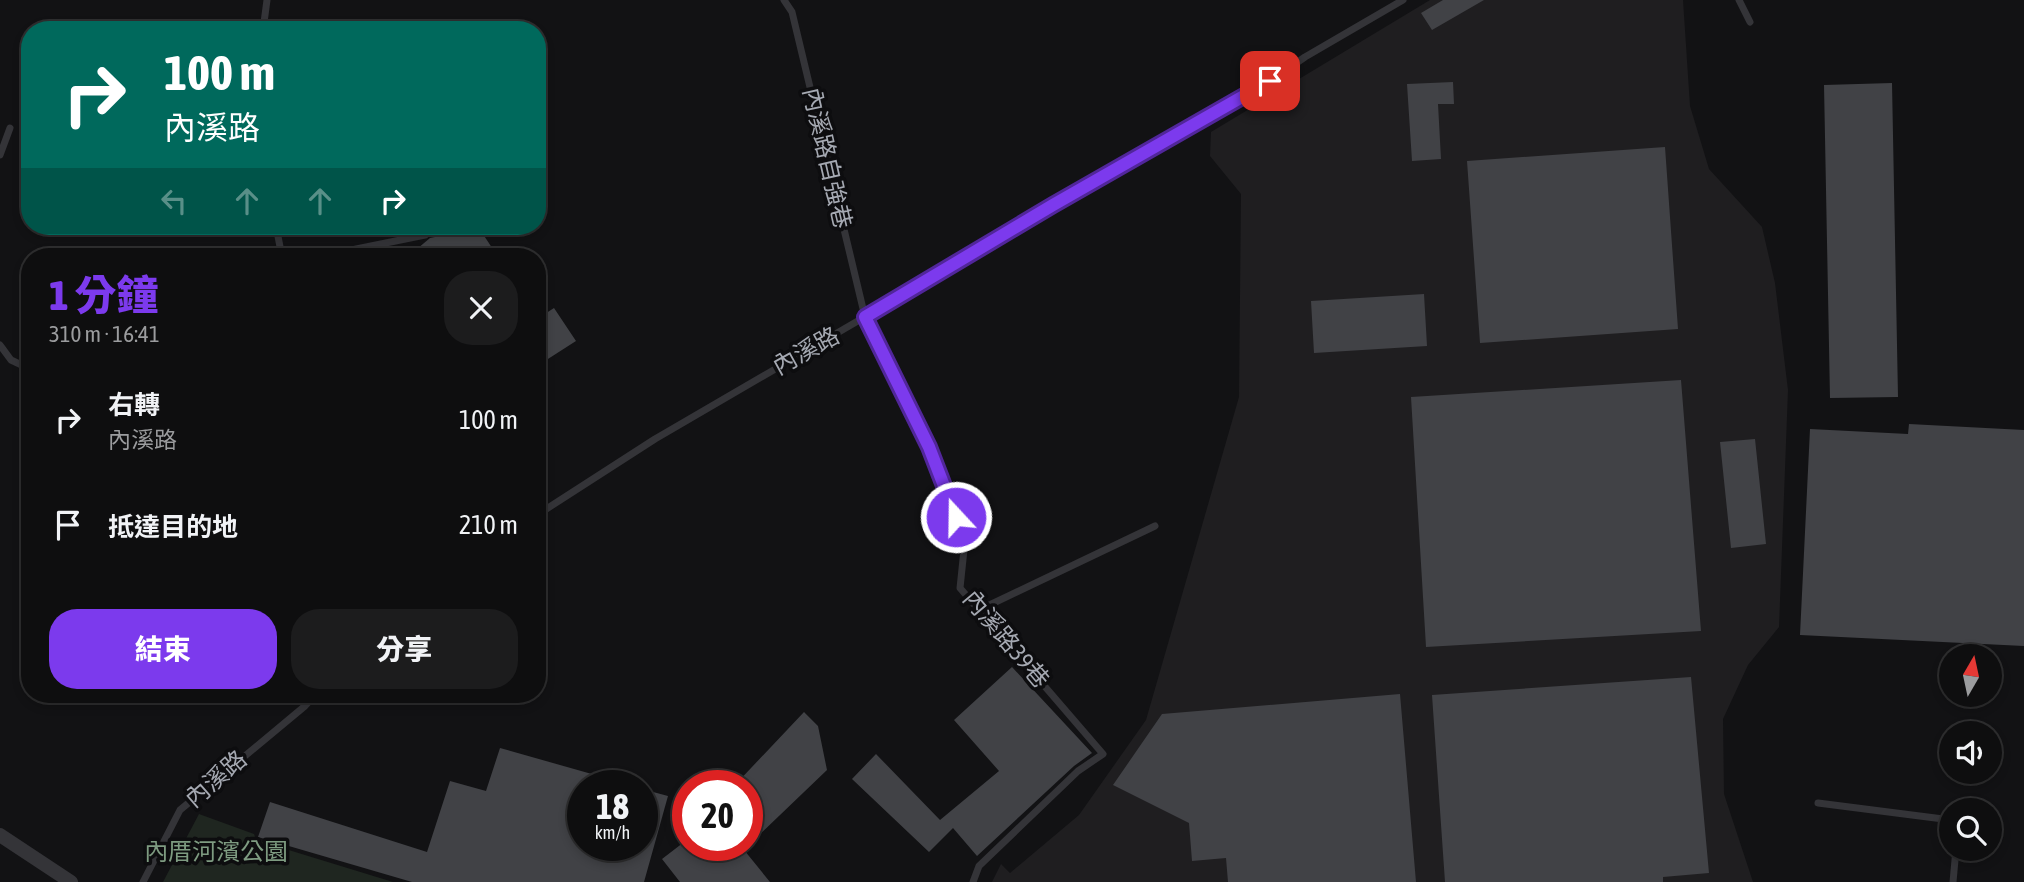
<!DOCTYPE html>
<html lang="zh-TW">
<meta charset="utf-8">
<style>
body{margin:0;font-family:"Asap Condensed","Noto Sans TC",sans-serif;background:#1c1c1d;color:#f1f3f6;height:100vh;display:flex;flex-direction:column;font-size:26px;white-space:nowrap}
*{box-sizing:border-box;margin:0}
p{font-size:23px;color:#9b9c9e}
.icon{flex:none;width:38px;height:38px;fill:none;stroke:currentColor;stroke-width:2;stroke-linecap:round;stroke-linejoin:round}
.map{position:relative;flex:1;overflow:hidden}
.drawer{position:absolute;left:21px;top:248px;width:525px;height:455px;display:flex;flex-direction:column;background:#0e0e0f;border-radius:28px;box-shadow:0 4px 10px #0003,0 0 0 2px #2e2e2f}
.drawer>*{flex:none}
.hud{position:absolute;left:21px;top:21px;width:525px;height:214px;border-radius:28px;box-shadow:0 4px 10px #0003,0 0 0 2px #2e2e2f;background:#00695c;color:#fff;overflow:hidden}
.needle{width:46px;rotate:9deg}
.controls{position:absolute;left:1939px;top:644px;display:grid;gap:14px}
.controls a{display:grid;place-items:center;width:63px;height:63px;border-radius:50%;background:#0e0e0f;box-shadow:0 4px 10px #0003,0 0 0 2px #2e2e2f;font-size:35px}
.speed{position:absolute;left:567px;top:770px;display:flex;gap:14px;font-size:35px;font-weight:700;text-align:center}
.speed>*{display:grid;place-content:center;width:91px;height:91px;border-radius:50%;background:#0e0e0f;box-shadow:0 4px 10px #0003,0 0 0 2px #2e2e2f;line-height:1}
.speed small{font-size:18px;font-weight:400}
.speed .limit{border:10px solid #d22;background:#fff;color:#111}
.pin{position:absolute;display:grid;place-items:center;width:60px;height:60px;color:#fff;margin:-30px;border-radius:14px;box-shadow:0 4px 10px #0006}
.me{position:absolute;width:77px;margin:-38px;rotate:339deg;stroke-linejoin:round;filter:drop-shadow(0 0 5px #0008)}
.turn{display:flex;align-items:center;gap:24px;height:147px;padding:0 28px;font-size:32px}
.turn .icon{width:91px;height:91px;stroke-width:2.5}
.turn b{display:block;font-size:49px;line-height:60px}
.lanes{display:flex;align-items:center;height:66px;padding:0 28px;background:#0003;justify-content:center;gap:35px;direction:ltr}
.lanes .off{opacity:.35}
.round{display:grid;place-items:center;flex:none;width:74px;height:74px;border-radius:28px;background:#1c1c1d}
.overview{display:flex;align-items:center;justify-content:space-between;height:119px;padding:0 28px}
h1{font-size:42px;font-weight:800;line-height:52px;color:#7c3aed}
.button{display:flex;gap:14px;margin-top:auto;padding:14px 28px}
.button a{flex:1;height:80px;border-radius:28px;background:#7c3aed;color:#fff;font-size:28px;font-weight:800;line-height:80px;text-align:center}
.button a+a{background:#1c1c1d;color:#f1f3f6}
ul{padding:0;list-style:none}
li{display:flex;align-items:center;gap:21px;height:105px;padding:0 28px}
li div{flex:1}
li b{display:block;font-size:26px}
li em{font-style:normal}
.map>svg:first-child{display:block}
.built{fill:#1f1e20}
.green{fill:#1f2620}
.building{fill:#414246}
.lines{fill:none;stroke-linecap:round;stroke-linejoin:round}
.service{stroke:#343438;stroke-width:7}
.minor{stroke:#343438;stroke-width:14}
.route-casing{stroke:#51269a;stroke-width:18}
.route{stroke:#7c3aed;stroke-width:12}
.labels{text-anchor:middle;stroke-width:7;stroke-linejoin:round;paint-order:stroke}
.street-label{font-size:24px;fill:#a5a9b2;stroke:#0d0d0f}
.park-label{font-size:24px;fill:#7e9b81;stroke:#0d0d0f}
</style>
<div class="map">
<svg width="2024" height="882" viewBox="0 0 2024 882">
<rect width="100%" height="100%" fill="#121214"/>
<path class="built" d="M1430,0H1683L1690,106L1709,169L1762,227L1775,283L1788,390L1779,627L1748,665L1723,719L1724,794L1753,882H992L1001,864L1010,873L1079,815L1146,720L1239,397L1241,194L1210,156L1211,132Z"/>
<path class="green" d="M199,814L254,834L256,840L393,882H163Z"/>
<path class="building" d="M1443,0H1484L1432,30L1421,13Z
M1453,82L1454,104H1438L1441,159L1412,161L1407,84Z
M1892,83L1898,397L1830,398L1824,85Z
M1665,147L1678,329L1480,343L1467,161Z
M479,228L498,257H419L417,249L430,238Z
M1424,294L1427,346L1314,353L1311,301Z
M554,308L576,341L537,366V319Z
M1681,380L1701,631L1426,647L1411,397Z
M1909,424L2024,430V646L1800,635L1810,429L1908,434Z
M1755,439L1766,544L1731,548L1720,442Z
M1012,667L1092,753L1074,766L977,856L953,828L929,852L852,779L876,754L940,820L999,771L954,720Z
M1691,677L1709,873L1663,877V882H1445L1432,695Z
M1400,694L1416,882H1228L1226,858L1192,861L1189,823L1113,785L1162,714Z
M804,712L818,726L827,770L758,836L747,826V786H734Z
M500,748L620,782V786H583V845H642V789L668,796L644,882H412L258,837L270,802L427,852L450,781L486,791Z
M688,839V845H740L770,882H680L662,859Z"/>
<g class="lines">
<path class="service" d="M784,0L792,12L865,317L929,447L965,540L960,588L1103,754L1078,771L979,866L973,882
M1739,0L1750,22
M263,30L267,0
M0,155L10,128
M276,226L282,257
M317,257L425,235
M0,345L11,360L30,369
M27,352L30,351
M537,515L655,439L1270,81L1305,57L1403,0
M979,610L1155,526
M1818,803L1951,820
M143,882L180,810L305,706L315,695
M1953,882L1956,849"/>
<path class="minor" d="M0,835L71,882"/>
</g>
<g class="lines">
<defs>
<path id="route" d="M956,517L929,447L865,317L1053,205L1270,81"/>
</defs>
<use href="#route" class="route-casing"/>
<use href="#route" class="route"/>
</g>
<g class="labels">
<g class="street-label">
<text transform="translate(827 158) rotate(77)" y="8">內溪路自強巷</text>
<text transform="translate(806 351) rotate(-29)" y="8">內溪路</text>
<text transform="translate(1006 639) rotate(50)" y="8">內溪路39巷</text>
<text transform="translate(216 779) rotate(-41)" y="8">內溪路</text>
</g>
<g class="park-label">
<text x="216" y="860">內厝河濱公園</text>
</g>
</g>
</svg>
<div class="controls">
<a><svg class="needle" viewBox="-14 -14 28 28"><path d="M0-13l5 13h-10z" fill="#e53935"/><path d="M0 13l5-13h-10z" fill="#9b9c9e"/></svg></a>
<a><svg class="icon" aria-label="sound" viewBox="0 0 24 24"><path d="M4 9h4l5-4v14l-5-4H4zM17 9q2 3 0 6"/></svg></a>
<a><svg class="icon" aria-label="search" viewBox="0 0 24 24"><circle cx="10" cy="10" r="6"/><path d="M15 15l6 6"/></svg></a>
</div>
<div class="speed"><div>18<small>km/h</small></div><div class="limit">20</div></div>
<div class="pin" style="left:1270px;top:81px;background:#d93025"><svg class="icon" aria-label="arrive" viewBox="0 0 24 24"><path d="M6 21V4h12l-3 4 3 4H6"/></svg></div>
<svg class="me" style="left:956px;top:517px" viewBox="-20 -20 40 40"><circle r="17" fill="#7c3aed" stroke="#fff" stroke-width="3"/><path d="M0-11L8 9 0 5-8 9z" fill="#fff"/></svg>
<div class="hud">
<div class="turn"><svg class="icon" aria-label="right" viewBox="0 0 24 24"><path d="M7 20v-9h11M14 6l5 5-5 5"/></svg><div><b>100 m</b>內溪路</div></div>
<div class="lanes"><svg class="icon off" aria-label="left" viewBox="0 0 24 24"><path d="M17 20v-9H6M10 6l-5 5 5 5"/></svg><svg class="icon off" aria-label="ahead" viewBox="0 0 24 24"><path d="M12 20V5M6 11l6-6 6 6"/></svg><svg class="icon off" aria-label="ahead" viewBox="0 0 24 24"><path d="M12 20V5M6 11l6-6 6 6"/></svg><svg class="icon" aria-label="right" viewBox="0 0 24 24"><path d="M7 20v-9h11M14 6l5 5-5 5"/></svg></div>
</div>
<section class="drawer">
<div class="overview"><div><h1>1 分鐘</h1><p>310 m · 16:41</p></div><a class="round"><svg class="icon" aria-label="close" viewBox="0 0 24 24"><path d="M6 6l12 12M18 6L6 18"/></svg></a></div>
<ul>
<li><svg class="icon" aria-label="right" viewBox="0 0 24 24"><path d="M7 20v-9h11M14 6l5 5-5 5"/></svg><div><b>右轉</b><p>內溪路</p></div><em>100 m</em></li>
<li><svg class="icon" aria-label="arrive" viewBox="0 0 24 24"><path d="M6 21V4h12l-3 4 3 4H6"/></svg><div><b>抵達目的地</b></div><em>210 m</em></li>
</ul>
<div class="button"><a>結束</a><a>分享</a></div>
</section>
</div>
